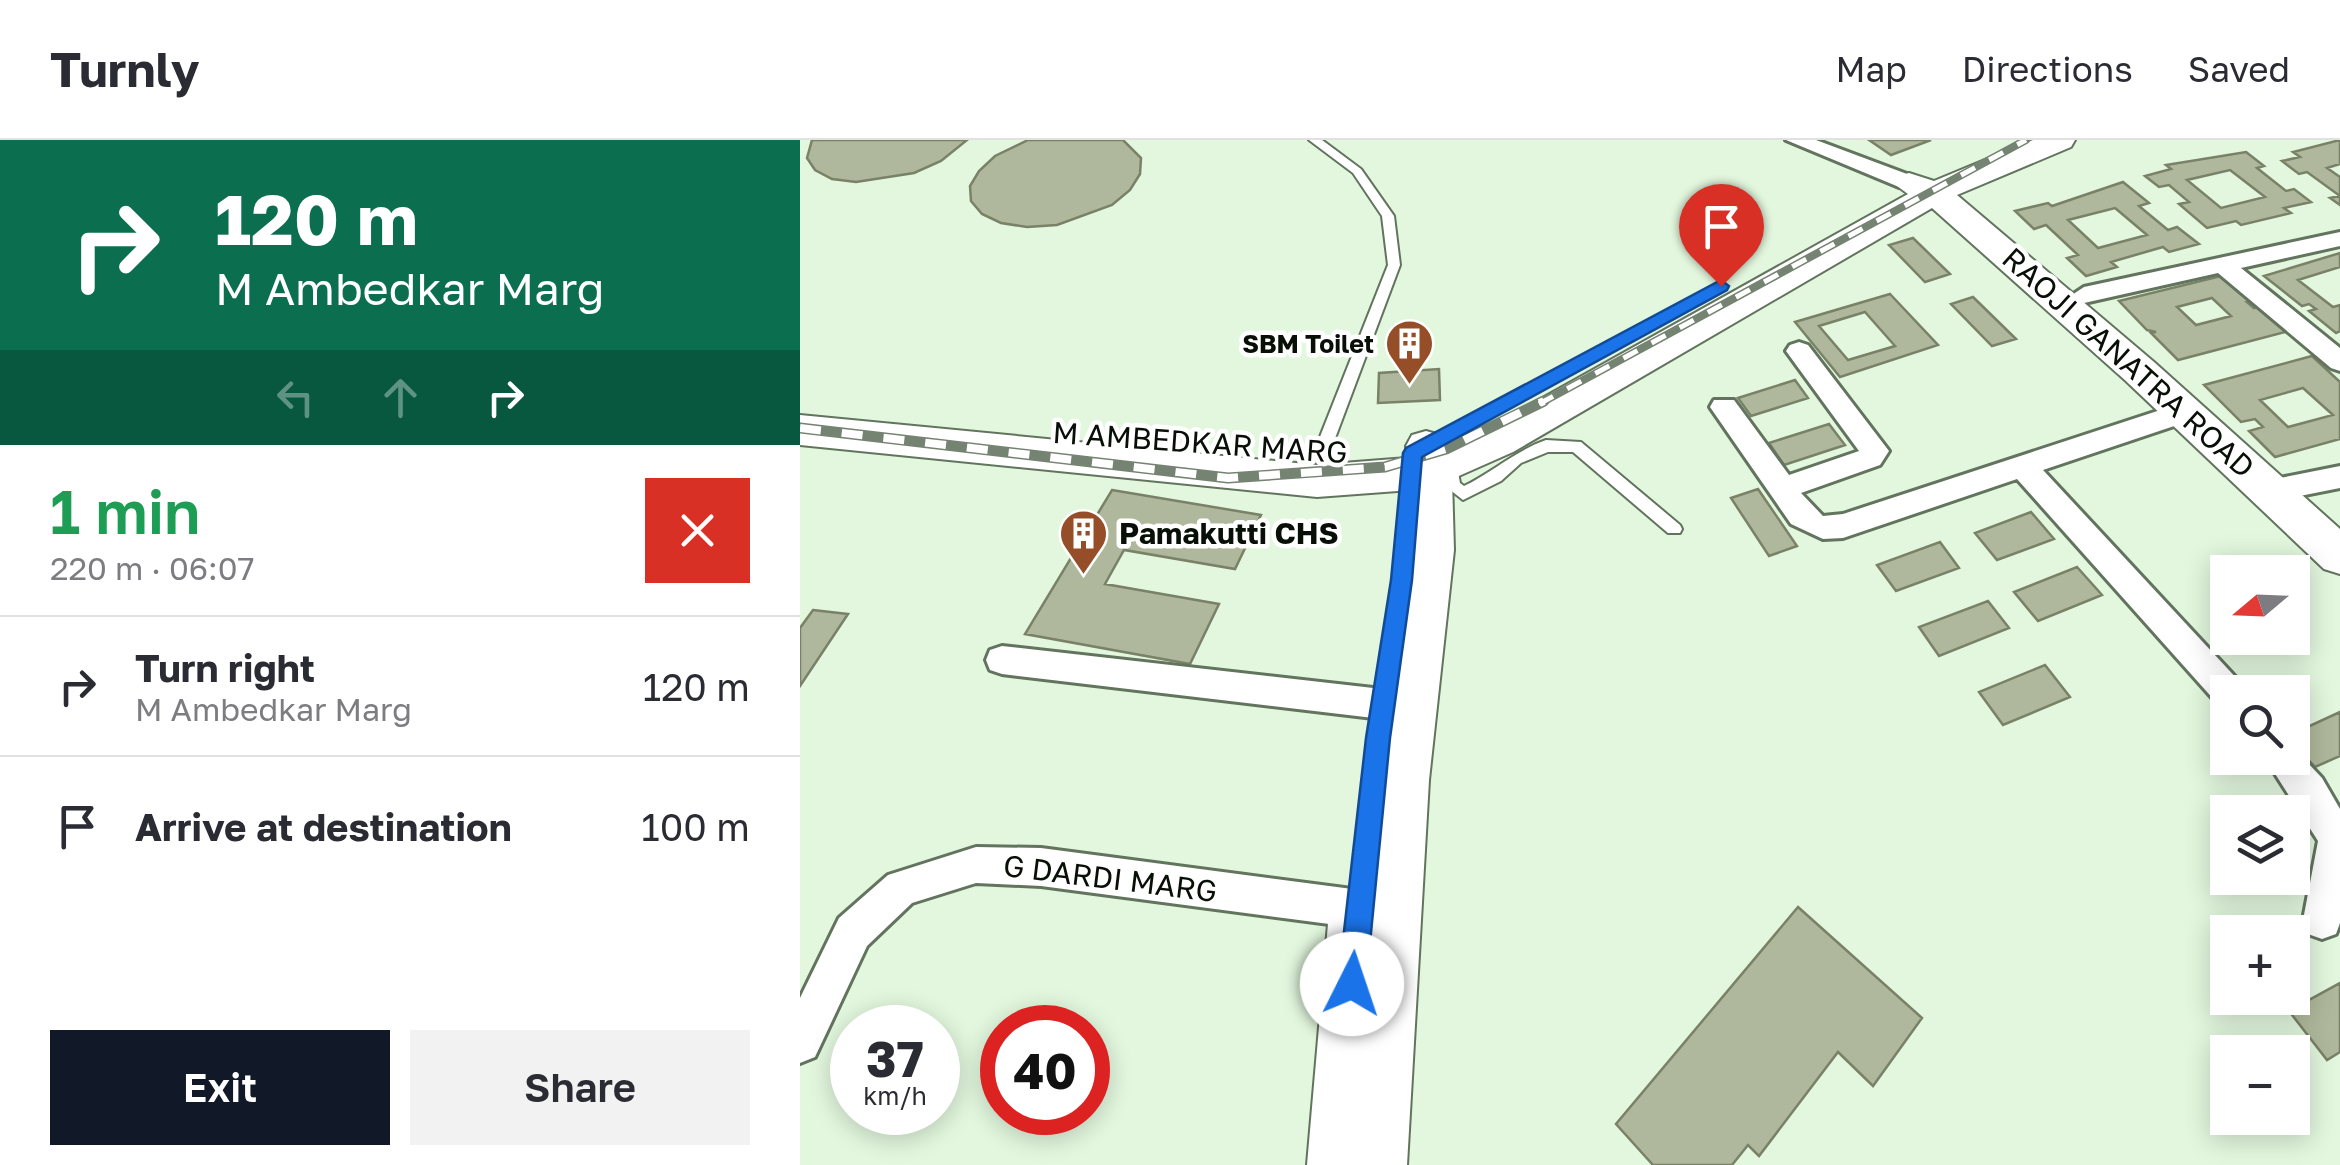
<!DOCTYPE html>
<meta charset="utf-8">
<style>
body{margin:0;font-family:"Golos Text",sans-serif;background:#f2f2f3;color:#2b2b33;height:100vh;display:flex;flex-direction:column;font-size:38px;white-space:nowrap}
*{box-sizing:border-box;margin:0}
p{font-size:32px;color:#7c7c81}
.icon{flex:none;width:55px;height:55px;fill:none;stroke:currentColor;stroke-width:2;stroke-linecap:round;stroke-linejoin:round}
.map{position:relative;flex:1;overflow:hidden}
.sheet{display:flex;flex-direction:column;background:#fff;width:800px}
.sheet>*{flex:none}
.banner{background:#0b6e4f;color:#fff;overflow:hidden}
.needle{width:65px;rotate:251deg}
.tools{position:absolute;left:1410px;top:415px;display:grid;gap:20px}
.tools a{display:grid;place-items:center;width:100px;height:100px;border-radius:0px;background:#fff;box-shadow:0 5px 25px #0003;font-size:50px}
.speed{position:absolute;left:30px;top:865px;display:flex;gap:20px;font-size:50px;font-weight:700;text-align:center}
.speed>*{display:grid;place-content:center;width:130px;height:130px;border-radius:50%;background:#fff;box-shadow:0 5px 25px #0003;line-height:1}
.speed small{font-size:25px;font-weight:400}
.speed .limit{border:15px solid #d22;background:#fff;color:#111}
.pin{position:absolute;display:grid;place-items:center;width:85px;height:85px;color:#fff;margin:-102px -42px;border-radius:50% 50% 50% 0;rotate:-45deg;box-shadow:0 0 10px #0007}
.pin .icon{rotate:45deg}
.me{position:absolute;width:110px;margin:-55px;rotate:4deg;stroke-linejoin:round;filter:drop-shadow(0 0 8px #0008)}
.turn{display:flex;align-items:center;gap:35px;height:210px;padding:0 50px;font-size:45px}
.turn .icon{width:130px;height:130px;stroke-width:2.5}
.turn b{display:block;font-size:70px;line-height:85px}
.lanes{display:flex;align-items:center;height:95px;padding:0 50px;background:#0003;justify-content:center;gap:50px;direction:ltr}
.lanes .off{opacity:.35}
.round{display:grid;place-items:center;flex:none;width:105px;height:105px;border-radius:0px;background:#f2f2f3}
.headline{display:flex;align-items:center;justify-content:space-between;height:170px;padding:0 50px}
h1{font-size:60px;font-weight:600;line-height:75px;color:#1e9e55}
.action{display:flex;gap:20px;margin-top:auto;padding:20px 50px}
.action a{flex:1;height:115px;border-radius:0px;background:#111827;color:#fff;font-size:40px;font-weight:600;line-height:115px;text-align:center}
.action a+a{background:#f2f2f3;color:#2b2b33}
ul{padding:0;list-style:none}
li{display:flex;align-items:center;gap:30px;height:140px;padding:0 50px;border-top:2px solid #e1e1e2}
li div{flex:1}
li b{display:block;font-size:38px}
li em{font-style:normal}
header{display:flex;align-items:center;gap:60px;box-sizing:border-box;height:140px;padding:0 50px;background:#fff;border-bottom:2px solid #e1e1e2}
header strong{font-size:48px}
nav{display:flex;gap:55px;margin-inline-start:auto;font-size:35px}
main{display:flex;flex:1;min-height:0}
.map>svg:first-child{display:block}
.building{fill:#afb89c;stroke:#798167;stroke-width:2.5;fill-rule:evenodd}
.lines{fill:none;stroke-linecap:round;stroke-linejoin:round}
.lane-casing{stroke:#62745e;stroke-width:4}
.street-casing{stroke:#62745e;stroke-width:6}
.secondary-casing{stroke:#62745e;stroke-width:4}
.lane{fill:#fff;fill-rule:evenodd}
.street{fill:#fff;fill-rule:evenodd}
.secondary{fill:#fff;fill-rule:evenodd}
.rail-far1-casing{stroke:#758372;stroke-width:8}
.rail-casing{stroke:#758372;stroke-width:11}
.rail-far1{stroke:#fff;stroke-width:5;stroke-dasharray:16;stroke-linecap:butt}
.rail{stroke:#fff;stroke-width:8;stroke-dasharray:21;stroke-linecap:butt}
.route{fill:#1a73e8;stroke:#114b97;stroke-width:2.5}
.labels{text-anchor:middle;stroke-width:9;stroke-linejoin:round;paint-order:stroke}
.far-poi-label{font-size:25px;font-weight:bold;fill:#080f07;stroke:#fff;text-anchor:end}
.street-label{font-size:30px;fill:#080f07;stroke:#fff}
.poi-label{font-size:30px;font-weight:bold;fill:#080f07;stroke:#fff;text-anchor:start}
</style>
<header>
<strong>Turnly</strong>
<nav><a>Map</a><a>Directions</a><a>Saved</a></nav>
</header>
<main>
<section class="sheet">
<div class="banner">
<div class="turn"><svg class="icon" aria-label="right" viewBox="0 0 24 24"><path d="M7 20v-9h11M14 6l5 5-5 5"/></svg><div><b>120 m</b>M Ambedkar Marg</div></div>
<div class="lanes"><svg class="icon off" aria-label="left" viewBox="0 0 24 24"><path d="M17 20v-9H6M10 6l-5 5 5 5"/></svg><svg class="icon off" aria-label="ahead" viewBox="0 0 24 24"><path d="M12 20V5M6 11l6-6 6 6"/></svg><svg class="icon" aria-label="right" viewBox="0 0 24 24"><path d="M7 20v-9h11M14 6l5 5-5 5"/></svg></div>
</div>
<div class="headline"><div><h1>1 min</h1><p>220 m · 06:07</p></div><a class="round" style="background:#d93025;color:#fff"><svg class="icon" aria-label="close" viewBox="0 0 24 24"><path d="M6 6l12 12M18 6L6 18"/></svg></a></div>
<ul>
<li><svg class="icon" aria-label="right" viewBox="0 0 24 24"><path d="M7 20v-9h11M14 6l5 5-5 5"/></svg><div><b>Turn right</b><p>M Ambedkar Marg</p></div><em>120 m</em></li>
<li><svg class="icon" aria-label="arrive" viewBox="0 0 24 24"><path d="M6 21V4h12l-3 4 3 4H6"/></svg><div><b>Arrive at destination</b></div><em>100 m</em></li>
</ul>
<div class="action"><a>Exit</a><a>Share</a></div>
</section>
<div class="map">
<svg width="1540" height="1025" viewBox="0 0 1540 1025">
<rect width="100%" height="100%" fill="#e2f7de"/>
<path class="building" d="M12,0H167L141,21L114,33L56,42L32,39L15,30L7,18Z
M228,0H323L341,18L340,34L330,50L312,65L257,85L227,87L201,83L182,74L171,61L170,46L179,31L195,16Z
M1069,0H1131L1091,15Z
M1540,0V24L1527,28L1540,37V65L1530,58L1540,56L1507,32L1499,34L1482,21L1500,17L1493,12Z
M1446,12L1464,26L1457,28L1486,51L1494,49L1511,62L1484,68L1491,73L1441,85L1436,81L1407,88L1379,64L1389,62L1369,45L1359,47L1345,36L1371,29L1366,25ZM1430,30L1465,57L1421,68L1387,40Z
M1323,42L1349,63L1339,66L1368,90L1377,87L1399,104L1369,112L1363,107L1311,122L1317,127L1286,136L1267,118L1278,115L1246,85L1234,89L1215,71L1248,63L1252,66ZM1315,68L1347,95L1298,108L1268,80Z
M1113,98L1150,134L1125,142L1089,105Z
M1540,113V127L1498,140L1533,167L1540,165V191L1536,193L1509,171L1516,169L1509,164L1502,166L1464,136Z
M1425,135L1454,161L1447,162L1454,168L1461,166L1489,191L1378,220L1351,193L1356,192L1347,190L1319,161ZM1412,158L1431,176L1396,185L1377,167Z
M1090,154L1138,205L1040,237L995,182ZM1065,172L1095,206L1048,220L1019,186Z
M1173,157L1216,199L1192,206L1151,164Z
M1512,216L1540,242V299L1475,317L1449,291L1463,287L1455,279L1441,282L1404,245ZM1503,248L1533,275L1488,287L1460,260Z
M639,229L640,260L578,263L579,233Z
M995,240L1008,258L951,276L938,258Z
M1029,284L1045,305L984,325L969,303Z
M958,349L997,406L969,416L931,358Z
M312,350L461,375L435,429L324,410L305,444L419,464L390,524L225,494Z
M1231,372L1254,399L1197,420L1175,393Z
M1140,402L1159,428L1096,451L1077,425Z
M1277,427L1302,455L1238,481L1214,452Z
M1188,461L1209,488L1139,516L1119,487Z
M13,470L48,474L0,546V488Z
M1245,525L1270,557L1203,585L1179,552Z
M1540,572V616L1515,627L1492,602V594Z
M998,767L1122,878L1073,946L1038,912L959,1016L948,1005L932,1025H853L816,984Z
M1540,843V912L1527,920L1489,871Z"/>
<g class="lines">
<defs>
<path id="lane" d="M509,0H522L561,29L594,76L600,125L528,317L520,323L512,317L588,125L582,76L553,33Z
M746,300L781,302L880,385L882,389L880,393H868L773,312H748L721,323L701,341L663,360L644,345L646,321H656L660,343L664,346C693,332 715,311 746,300Z"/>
<path id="street" d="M986,0H1016L1115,37L1118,42L1115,47H1099Z
M1540,92V106L1441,128L1540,208V231L1531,228L1418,133L1284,163L1272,155L1284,147Z
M999,202L1008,205L1089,311L1080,325L1001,353L1023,376L1043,374L1388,261L1398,264L1402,271L1398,278L1243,330L1440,542L1444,552H1428V567L1416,562L1217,339L1043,398L1023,399L991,384L910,267L914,260H934L989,335L1059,311L986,211L990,205Z
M1540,326V348L1470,362L1460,359L1456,351L1460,343L1470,340Z
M202,506L582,549L611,547L623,551L628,562L623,573L582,579L202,534L190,530L186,520L190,510Z
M1492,606L1522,638L1540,669V783L1536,794L1522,799L1508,794L1503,780L1518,701L1465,618H1492Z
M176,707L241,708L575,752L589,757L594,771L589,785L575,790L241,746L176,743L112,763L67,806L15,917L0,923V858L39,778L88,735Z"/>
<path id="secondary" d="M1233,0H1275L1271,7L1157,55L1354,222L1540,389V434L1524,429L1326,241L1132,68L713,312L652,339L654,410L629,640L607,1025H507L528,784L536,764L556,756L566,760L584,585L610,410L611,350L517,357L0,305V275L517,325L607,318L606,306L612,295L626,291L640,295L647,308L685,290L1108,54L1093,43L1098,36L1109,33L1134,41Z"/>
</defs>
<use href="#lane" class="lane-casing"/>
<use href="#street" class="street-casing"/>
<use href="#secondary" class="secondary-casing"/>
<use href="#lane" class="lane"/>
<use href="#street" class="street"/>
<use href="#secondary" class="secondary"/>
<defs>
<path id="rail-far1" d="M739,264L1226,0"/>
<path id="rail" d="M0,288L428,338L585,327L646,309L744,261"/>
</defs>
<use href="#rail-far1" class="rail-far1-casing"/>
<use href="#rail" class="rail-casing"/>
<use href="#rail-far1" class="rail-far1"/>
<use href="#rail" class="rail"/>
</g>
<path class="route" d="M921,140L929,146L927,150L622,317L612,440L590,598L566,844L562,853L552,857L542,853L538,844L566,598L591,440L603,313L606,308Z"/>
<defs>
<symbol id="building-pin" viewBox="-11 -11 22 30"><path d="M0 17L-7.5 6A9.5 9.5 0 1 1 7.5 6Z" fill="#954e27" stroke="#fff"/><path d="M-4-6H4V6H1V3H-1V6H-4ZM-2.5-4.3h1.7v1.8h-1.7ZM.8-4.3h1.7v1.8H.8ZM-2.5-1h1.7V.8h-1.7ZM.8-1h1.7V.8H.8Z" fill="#fff"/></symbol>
</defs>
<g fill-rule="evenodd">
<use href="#building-pin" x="582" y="176" width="55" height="75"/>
<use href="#building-pin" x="256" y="366" width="55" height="75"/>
</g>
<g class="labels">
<g class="far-poi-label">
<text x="574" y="213">SBM Toilet</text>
</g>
<g class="street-label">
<text transform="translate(1328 223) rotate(42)" y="10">RAOJI GANATRA ROAD</text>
<text transform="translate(400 303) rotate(4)" y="10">M AMBEDKAR MARG</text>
<text transform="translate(310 739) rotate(7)" y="10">G DARDI MARG</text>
</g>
<g class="poi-label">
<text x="319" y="404">Pamakutti CHS</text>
</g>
</g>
</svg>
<div class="tools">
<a><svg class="needle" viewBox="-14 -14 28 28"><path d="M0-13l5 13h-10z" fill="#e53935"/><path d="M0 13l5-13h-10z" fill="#7c7c81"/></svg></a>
<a><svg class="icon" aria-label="search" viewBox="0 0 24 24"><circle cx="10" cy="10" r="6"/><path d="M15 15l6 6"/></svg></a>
<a><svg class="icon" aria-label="layers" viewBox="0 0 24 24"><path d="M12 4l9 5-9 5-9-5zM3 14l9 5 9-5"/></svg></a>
<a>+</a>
<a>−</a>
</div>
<div class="speed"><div>37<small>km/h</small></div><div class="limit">40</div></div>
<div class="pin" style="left:921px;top:146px;background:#d93025"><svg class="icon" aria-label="arrive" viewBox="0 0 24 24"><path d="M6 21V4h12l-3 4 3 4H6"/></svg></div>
<svg class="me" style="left:552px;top:844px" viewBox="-20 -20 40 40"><circle r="19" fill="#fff"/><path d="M0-13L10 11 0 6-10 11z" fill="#1a73e8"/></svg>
</div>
</main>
